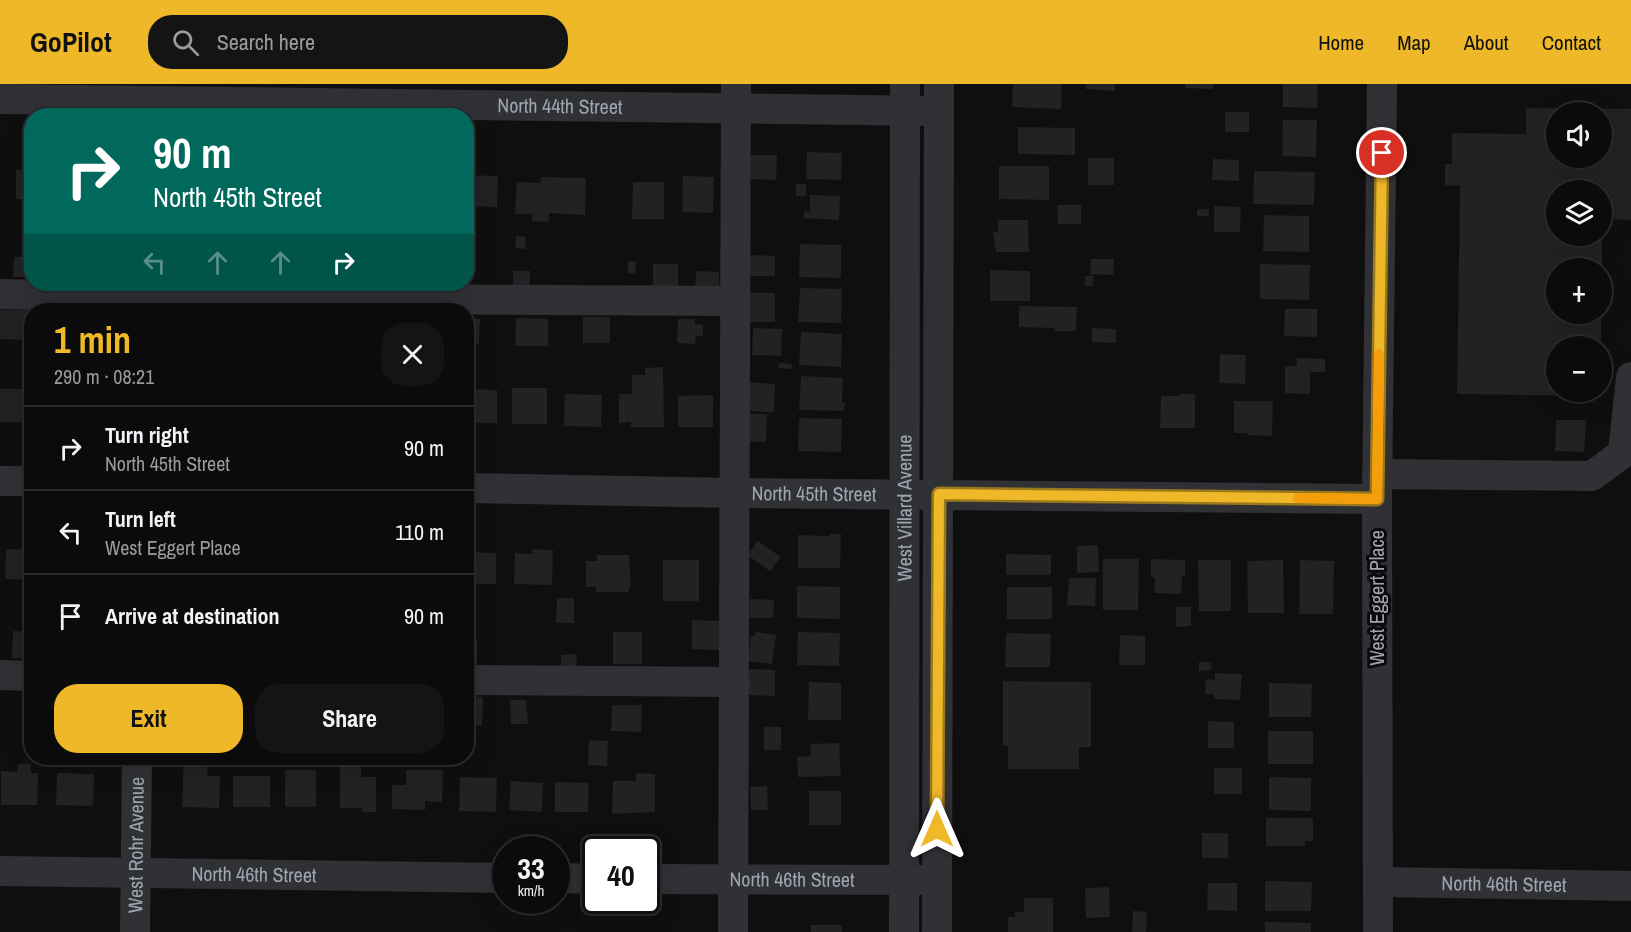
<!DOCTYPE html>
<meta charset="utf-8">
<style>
body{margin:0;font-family:"Archivo Narrow",sans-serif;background:#141415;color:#f1f3f6;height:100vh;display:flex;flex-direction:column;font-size:22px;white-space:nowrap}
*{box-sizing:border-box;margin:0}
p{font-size:20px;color:#9a9b9d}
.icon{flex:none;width:33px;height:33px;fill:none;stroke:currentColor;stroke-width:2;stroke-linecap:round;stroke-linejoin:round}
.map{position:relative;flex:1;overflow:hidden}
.details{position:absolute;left:24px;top:219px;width:450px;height:462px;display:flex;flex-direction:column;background:#0b0b0c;border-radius:24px;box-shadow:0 6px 24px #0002,0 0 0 2px #2b2b2d}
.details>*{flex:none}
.hud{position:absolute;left:24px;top:24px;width:450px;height:183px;border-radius:24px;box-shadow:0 6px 24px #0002,0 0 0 2px #2b2b2d;background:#00695c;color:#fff;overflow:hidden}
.controls{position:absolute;left:1546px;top:18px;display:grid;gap:12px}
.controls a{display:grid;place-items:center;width:66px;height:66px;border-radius:50%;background:#0b0b0c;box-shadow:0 6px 24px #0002,0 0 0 2px #2b2b2d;font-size:30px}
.speed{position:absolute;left:492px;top:752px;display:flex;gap:12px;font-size:30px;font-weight:700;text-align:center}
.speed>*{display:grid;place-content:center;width:78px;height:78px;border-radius:50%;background:#0b0b0c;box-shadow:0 6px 24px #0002,0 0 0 2px #2b2b2d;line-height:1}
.speed small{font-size:15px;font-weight:400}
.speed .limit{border:3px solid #111;border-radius:9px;background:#fff;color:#111}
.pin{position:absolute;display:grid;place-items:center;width:51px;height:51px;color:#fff;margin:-26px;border:3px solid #fff;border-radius:50%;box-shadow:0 2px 6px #0007}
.me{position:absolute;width:66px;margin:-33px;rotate:0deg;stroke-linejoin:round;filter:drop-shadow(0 0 4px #0008)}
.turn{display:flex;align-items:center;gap:21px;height:126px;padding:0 30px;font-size:27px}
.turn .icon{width:78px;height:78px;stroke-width:2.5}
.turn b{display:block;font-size:42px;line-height:51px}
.lanes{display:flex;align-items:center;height:57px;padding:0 30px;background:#0003;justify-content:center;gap:30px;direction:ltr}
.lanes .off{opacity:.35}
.round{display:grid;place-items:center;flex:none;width:63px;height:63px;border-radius:24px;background:#141415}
.overview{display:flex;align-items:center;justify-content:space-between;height:102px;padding:0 30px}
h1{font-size:36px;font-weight:700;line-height:45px;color:#eeb829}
.action{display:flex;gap:12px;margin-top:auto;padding:12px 30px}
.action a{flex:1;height:69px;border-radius:24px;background:#eeb829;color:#111;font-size:24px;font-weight:700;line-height:69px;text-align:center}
.action a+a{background:#141415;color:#f1f3f6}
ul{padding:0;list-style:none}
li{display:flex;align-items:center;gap:18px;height:84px;padding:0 30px;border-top:2px solid #2b2b2d}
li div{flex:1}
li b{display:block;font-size:22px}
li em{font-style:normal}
header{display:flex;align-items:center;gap:36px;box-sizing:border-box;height:84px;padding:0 30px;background:#eeb829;color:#111}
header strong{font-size:28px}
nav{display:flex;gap:33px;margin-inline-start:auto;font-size:21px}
.search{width:420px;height:54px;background:#141415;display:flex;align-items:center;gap:15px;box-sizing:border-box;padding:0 21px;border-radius:24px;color:#9a9b9d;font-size:22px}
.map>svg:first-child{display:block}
.building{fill:#222224;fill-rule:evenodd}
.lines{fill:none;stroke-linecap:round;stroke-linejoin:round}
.minor{stroke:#303135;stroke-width:30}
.route-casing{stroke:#9b781b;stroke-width:15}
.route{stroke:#eeb829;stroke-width:10}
.slow{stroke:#f59e0b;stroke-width:10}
.labels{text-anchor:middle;stroke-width:6;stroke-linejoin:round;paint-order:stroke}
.street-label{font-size:20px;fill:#a0a4b1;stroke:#0a0a0b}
</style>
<header>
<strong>GoPilot</strong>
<div class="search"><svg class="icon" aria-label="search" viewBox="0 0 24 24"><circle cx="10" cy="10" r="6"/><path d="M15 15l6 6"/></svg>Search here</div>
<nav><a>Home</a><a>Map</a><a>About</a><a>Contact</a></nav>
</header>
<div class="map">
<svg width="1631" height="848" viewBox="0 0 1631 848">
<rect width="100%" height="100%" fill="#0f0f10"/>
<path class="building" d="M1013,0H1062L1061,25L1012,23Z
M1086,0H1115V7L1086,5Z
M1185,0H1213V5L1185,4Z
M1283,0H1318L1317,24L1283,23Z
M1526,24L1631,25V136L1602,135V106H1557V152H1602V184H1557V230H1601V262H1557V308H1600V312L1457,310L1460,102L1445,101V80H1452V49L1526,50ZM1557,28H1602V74H1557Z
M1225,28H1249V48H1225Z
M1283,36H1317L1316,73L1282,72Z
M1018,43L1075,44V71L1018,70Z
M807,68L842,69L841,96L806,95Z
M751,71H777L776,96L751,95Z
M1088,74H1114V101H1088Z
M1213,75L1239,76V97L1212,96Z
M999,82H1049V116L999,115Z
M16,86H32V115H16Z
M1254,87L1315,88L1314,121L1253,120Z
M466,91L498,92L497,123L466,122Z
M683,92L714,93L713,129L682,128Z
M541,93L586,94L585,131L549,129V138L532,137V130H515L517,98L541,99Z
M633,98H664V135H632Z
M796,100H806V112H796Z
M810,111L840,112L839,136L804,134V127L810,128Z
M1057,121H1081V140H1058Z
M1214,122L1241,123L1240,148H1214Z
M1197,125H1209V132H1197Z
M1264,131L1309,132V168L1263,167Z
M998,136H1028L1029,168H996L993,148H998Z
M516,152L526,153L525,165L515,164Z
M800,160L841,161V194L799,193Z
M750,171L775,172V192H749Z
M14,173H32V193H13Z
M1091,175H1114L1113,191L1090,190Z
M628,177L636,178L635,190L628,189Z
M653,180H678V203H653Z
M1260,180L1310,181L1309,216L1260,215Z
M990,186L1030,187V217H990Z
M513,187H530V201H513Z
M696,187L719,188V207L695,206Z
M1085,192H1093V202H1085Z
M800,204L842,205L841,239L798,238Z
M749,209H775V238H748Z
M1019,222L1077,223L1076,247H1055V244L1019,243Z
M1285,225H1317V253L1284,252Z
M0,226H29V256L0,255Z
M583,233H610V259H583Z
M466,234L480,235L479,260L466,259Z
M516,234L548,235V262H515Z
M678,235H695V240L703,241V252H696L695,260L677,259Z
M753,244L782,245L781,272L752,271Z
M1092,244L1116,245V259L1092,258Z
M801,248L842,250L841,283L799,281Z
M1220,270L1246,271L1245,300L1219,299Z
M1297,274L1325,275V288H1310V310L1285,309V282H1297Z
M779,279L792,280L791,285L778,284Z
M663,283L664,343H631V338L619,339V310H632V291H645V284Z
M801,292L843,294L842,319H845L844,327L799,326Z
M748,298L775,300L774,328L747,327Z
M512,304H547V340H512Z
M0,305H32V338H0Z
M466,305L497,306V339H466Z
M565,310L602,311L601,343L564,342Z
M1179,310H1195V344H1160L1161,312H1179Z
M713,311V343H678V312Z
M1234,317H1273L1272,352L1248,351V349H1234Z
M746,330H767L766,358L745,357Z
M799,334L842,335L841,368L798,367Z
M1556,336H1586L1584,368L1555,367Z
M830,450H841L840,484H798V451L830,452Z
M758,457L781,473L770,487L747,471Z
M1098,461L1099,488L1077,489V462Z
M6,465L32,466V496L5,495Z
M533,465L553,466L552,501L514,500L515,469L532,470Z
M466,468L496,469V500H466Z
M1006,470L1051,471V491H1006Z
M597,471H629L631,503H629V508H596V503H586V477H597Z
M1103,475H1139L1138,526H1103Z
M1151,475L1185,476V492H1182L1181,510L1154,509L1155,494L1151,493Z
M663,476H699V517H663Z
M1198,476H1231V527H1199Z
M1283,476L1284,529H1248L1247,477Z
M1300,476L1334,477L1333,530H1299Z
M1069,494H1096L1095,522L1067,521Z
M797,502L840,503V535L797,534Z
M1007,503H1052V535H1007Z
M557,514H574V539H556Z
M750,515L774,516L773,534H749Z
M1176,523H1191V542L1176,543Z
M692,536L720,537V566L692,565Z
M13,547L32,548V574H12Z
M613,548H642V580H613Z
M756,548L776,551L772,580L748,577L751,552H755Z
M798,548L840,549L839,582L797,581Z
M1006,549L1051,550L1050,583H1005Z
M1120,551L1145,552V581H1119Z
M466,555H477V579H466Z
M576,570L577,582H561V571Z
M1199,578H1211V586L1199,587Z
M749,585L775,586V612L748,611Z
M1215,589L1242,590L1240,616L1214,615V610H1205L1206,595L1215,596Z
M1003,597L1091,598V663H1079V685H1008V662L1003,661Z
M809,598L841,599V636H808Z
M1269,599L1312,600L1311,633H1269Z
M466,612L483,613L482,642L466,641Z
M510,616H526L528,640H511Z
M612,621H642L641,648L611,647Z
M1208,637L1234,638V664H1208Z
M764,643H781V666H764Z
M1268,647H1313V680H1268Z
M589,656L608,657L607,682L588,681Z
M839,659L841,692L798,693L797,673L811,672L810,660Z
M184,674H208L207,692H220L219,724L182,723Z
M340,678H361V693H376V728H362V724H340Z
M18,680H31V689H38L37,721H1V687L17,688Z
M1214,684H1242V710H1214Z
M285,686H316V723H285Z
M406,686H443L442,718L425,717V726L392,725V701H406Z
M57,689L94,690L93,722L56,721Z
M636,689L655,690V728L612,730L613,697H636Z
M233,692H270V723H233Z
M460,693L497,694L496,728L459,727Z
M1269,693L1311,694V727L1269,726Z
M511,697L543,699L542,728L509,726Z
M555,698L589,699L588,728H555Z
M767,702L768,726H751L750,703Z
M809,707H841V741H809Z
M1266,734H1313V757H1305V762H1266Z
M1202,749H1228V774H1202Z
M1265,797L1312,798L1311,827H1265Z
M1208,799H1237V827L1207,826Z
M1109,803L1110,833L1086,834L1085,804Z
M1024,814H1053V848H1008V833H1015V828H1024Z
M1133,827L1147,828L1146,848H1132Z
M1265,838L1311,839V848H1265Z
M811,841H842V848H811Z"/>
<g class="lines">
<g class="minor">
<path id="s1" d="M0,15L939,27"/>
<path d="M0,210L167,214L735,217"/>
<path d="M1377,390L1592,392L1623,369L1631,293"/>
<path d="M0,397H32"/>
<path id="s2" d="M466,404L735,409L1377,415"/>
<path d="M0,591L32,592"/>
<path d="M466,596L735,598"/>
<path id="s3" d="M0,787L506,794"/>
<path d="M556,794L596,795"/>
<path id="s4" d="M646,795L925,796"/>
<path id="s5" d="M1378,798L1631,802"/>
<path id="s6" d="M135,848L137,674"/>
<path d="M733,848L736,0"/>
<path id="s7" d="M904,848L905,0"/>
<path d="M937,848L939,0"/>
<path d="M1378,848L1377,415L1382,0"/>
</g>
</g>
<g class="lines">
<defs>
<path id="route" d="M937,745L939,410L1377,415L1382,69"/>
</defs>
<use href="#route" class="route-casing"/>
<use href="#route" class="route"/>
<path class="slow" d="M1298,414L1377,415L1379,270"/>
</g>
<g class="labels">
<g class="street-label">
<text dy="7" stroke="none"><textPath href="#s1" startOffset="560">North 44th Street</textPath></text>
<text dy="7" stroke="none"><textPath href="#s2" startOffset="348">North 45th Street</textPath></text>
<text dy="7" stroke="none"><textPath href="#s7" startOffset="424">West Villard Avenue</textPath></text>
<text transform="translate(1377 514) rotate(-90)" y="7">West Eggert Place</text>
<text dy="7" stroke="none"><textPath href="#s6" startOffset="87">West Rohr Avenue</textPath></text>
<text dy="7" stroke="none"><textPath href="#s3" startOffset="254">North 46th Street</textPath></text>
<text dy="7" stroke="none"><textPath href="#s4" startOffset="146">North 46th Street</textPath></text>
<text dy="7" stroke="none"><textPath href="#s5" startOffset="126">North 46th Street</textPath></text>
</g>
</g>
</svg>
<div class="controls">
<a><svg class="icon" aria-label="sound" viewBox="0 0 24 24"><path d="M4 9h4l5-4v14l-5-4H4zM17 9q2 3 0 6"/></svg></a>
<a><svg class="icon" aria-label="layers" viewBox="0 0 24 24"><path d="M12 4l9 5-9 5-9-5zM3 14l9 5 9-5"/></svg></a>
<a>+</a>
<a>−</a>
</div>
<div class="speed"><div>33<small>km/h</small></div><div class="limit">40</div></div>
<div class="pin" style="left:1382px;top:69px;background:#d93025"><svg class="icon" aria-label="arrive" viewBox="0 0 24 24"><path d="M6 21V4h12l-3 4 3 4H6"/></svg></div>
<svg class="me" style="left:937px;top:745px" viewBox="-20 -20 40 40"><path d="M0-17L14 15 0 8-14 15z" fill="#eeb829" stroke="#fff" stroke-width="4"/></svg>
<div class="hud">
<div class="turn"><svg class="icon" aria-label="right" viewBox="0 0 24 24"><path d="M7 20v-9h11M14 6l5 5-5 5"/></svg><div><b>90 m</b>North 45th Street</div></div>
<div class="lanes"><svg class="icon off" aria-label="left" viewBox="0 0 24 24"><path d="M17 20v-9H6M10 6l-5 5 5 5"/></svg><svg class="icon off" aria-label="ahead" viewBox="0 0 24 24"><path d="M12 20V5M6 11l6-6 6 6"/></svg><svg class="icon off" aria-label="ahead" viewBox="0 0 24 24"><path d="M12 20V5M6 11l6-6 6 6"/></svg><svg class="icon" aria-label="right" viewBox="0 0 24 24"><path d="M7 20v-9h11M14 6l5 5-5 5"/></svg></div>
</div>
<section class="details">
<div class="overview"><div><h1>1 min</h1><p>290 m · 08:21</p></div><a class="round"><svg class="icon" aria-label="close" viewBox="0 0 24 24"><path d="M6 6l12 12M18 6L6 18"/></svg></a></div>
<ul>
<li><svg class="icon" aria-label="right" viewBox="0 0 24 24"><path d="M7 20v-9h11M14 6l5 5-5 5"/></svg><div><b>Turn right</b><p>North 45th Street</p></div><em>90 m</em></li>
<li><svg class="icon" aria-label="left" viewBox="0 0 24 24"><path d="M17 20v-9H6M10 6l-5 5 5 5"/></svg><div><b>Turn left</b><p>West Eggert Place</p></div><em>110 m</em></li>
<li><svg class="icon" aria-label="arrive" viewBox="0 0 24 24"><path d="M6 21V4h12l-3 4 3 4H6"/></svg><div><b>Arrive at destination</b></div><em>90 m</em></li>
</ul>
<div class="action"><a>Exit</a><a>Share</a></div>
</section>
</div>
